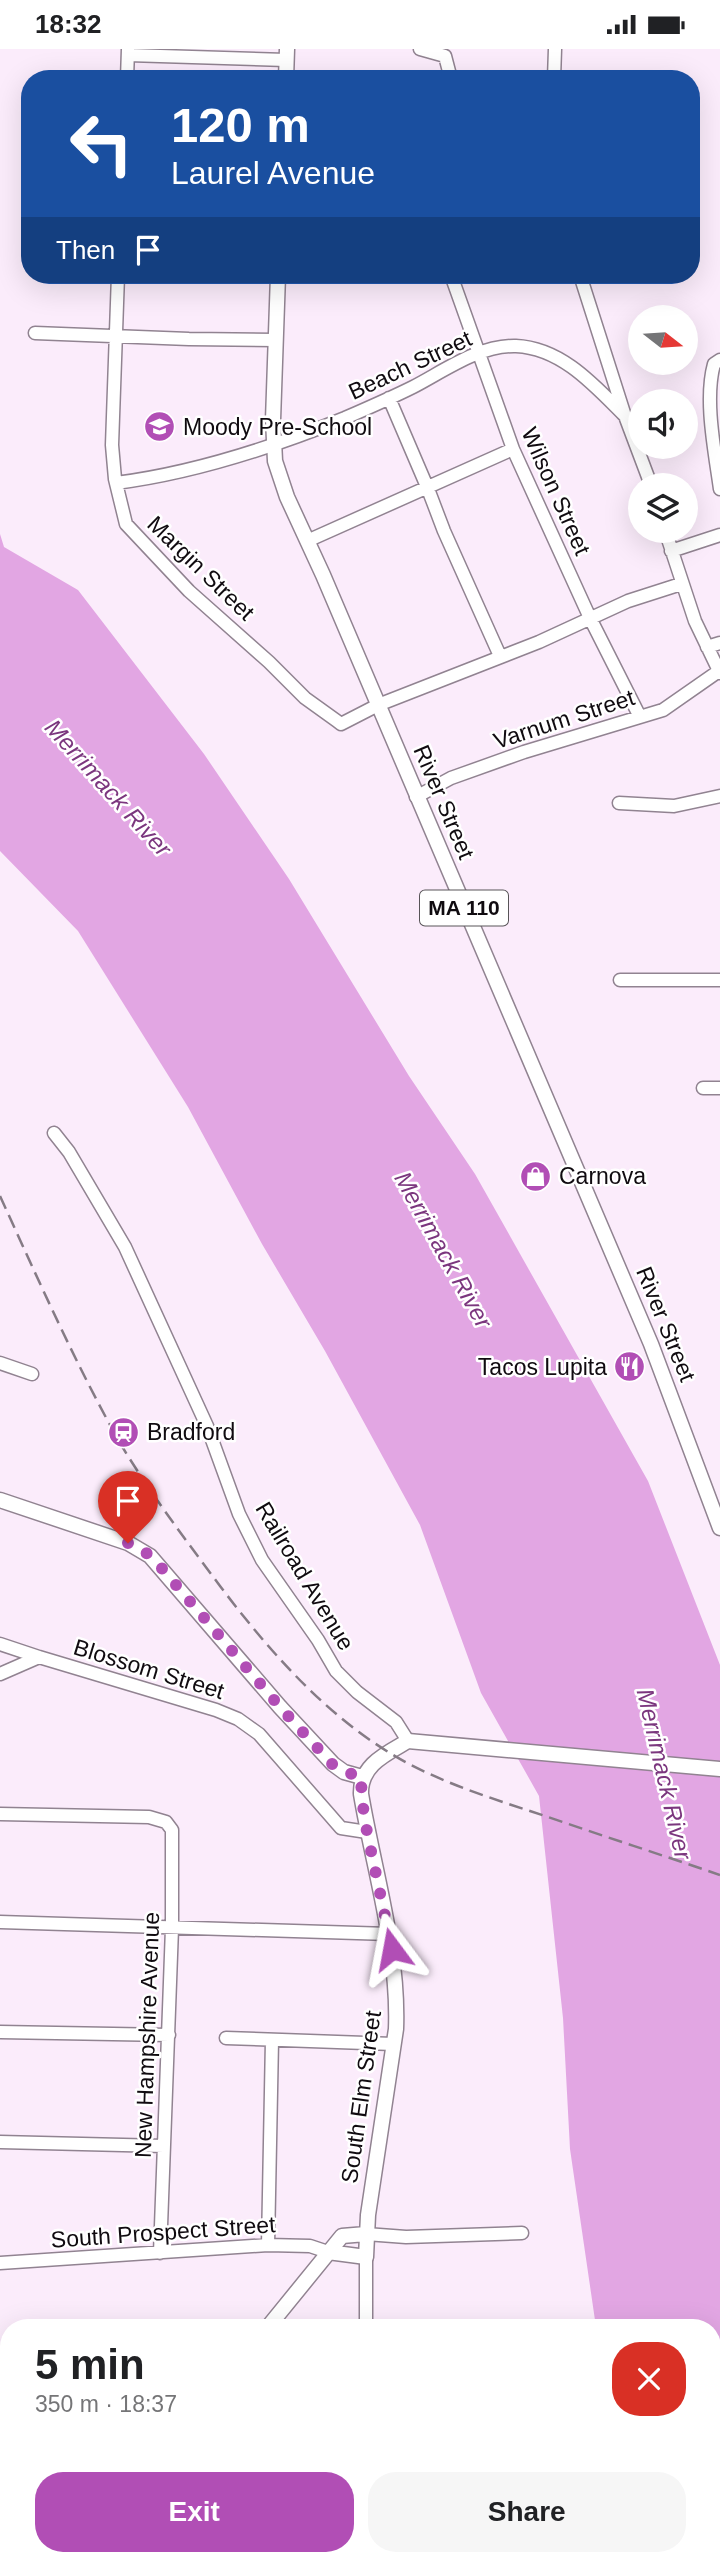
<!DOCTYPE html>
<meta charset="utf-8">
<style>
body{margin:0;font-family:Helvetica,sans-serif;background:#f6f6f6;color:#202124;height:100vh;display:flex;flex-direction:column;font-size:26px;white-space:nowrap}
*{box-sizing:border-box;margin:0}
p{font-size:23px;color:#757577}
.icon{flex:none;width:38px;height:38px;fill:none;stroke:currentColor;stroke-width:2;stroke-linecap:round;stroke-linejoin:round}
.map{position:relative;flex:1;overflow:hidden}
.sheet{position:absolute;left:0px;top:2270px;width:721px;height:247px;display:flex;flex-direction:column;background:#fff;border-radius:28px 28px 0 0;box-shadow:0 7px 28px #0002}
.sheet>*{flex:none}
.top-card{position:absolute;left:21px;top:21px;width:679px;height:214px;border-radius:28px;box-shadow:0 7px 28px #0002;background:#1a4fa0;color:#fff;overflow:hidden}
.needle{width:46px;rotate:107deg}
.controls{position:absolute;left:628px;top:256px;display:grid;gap:14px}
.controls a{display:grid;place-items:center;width:70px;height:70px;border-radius:50%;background:#fff;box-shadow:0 7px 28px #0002;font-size:35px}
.pin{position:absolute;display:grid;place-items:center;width:60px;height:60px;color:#fff;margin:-72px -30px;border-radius:50% 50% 50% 0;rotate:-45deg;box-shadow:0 0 7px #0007}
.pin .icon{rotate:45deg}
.me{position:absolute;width:77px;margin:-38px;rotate:347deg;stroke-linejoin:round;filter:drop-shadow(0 0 5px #0008)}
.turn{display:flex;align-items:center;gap:24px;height:147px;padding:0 35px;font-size:32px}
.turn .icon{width:91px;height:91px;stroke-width:2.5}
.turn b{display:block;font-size:49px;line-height:60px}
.then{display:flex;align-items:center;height:66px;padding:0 35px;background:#0003;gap:14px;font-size:26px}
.round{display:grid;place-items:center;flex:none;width:74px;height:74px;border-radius:28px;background:#f6f6f6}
.headline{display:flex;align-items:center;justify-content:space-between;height:119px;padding:0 35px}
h1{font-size:42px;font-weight:600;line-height:52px}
.cta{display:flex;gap:14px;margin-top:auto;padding:14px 35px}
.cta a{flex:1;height:80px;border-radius:28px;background:#b14eb5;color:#fff;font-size:28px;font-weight:600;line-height:80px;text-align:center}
.cta a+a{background:#f6f6f6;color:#202124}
.status{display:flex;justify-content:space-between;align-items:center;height:49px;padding:0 35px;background:#fff;direction:ltr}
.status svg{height:19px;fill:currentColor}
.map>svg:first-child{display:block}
.water{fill:#e2a6e3}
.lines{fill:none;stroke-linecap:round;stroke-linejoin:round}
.minor-casing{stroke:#918391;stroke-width:15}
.major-casing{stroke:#918391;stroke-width:17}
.minor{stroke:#fff;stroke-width:12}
.major{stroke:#fff;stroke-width:14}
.rail{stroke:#857b85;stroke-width:2.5;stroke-dasharray:14 7;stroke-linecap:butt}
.route{stroke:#b14eb5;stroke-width:12;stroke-dasharray:0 21.6}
.labels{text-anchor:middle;stroke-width:5;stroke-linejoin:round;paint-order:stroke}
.shield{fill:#fff;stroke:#585458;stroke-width:2}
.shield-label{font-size:21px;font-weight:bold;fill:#100b10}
.street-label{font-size:23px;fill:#100b10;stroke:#fff}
.poi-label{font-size:23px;fill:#100b10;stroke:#fff;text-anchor:start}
.water-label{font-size:24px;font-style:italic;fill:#7b367e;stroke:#fff}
</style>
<div class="status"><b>18:32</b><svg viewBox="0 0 49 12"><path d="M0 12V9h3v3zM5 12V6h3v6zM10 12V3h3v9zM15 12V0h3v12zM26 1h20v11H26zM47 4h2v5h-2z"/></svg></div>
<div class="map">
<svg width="720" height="2516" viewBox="0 0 720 2516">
<rect width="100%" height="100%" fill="#fbecfb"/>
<path class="water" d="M0,485L4,498L78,541L204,705L289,830L409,1027L475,1125L648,1432L720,1616V2516H631L630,2508H712V2278H596L570,2100L563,1969L539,1747L481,1644L420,1476L325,1302L262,1195L188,1058L78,882L0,802Z"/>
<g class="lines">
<defs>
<path id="minor" d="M420,0L445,7L451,30
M128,6L286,11
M127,30L128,0
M554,30L555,0
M118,226L112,396L115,430L126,475L189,542L269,613L305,649L337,672L341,675L378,656L539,593L628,552L681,535
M451,226L513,400L590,569L640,668
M580,226L625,367L651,436
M35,284L189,290L276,291
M720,311L714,315C704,351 715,403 720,440
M389,349L428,440L444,482L500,607
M116,434C194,424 271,399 345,369C368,359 391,349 413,338C444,322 479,296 516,297C562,299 595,337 625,367
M665,481L695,572L720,624
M307,492L513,400
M671,502L720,486
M707,598L720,594
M416,748L451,729L524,703L663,661L719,622
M619,754L674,757L720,747
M620,931H720
M703,1039H720
M54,1084L69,1103L125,1198L207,1377L239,1465L262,1511L318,1591L336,1622L357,1643L396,1673L408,1692
M0,1314L32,1325
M0,1595L39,1608
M0,1625L39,1608L216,1661L238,1670L259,1685L341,1779L367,1783
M0,1765L149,1768L166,1773L172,1781V1879L160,2204
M0,1873L389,1885
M0,1983L169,1986
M226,1989L393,1995
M0,2093L164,2097
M366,2185L406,2188L522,2184
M268,2196L272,1991
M366,2208V2278
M0,2214L268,2196L310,2197L328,2203
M0,2359H9
M514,2508L515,2516
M364,2516L365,2508"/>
<path id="major" d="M286,30L287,0
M278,226L273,371L275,412L287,448L323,526L651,1295L720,1479
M0,1451L128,1494L150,1507L280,1658L333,1715L344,1723L362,1728
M328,2203L366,2208L368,2166L396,1980C399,1901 374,1822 361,1745C360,1716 386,1705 408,1692L720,1720
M268,2278L342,2187L366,2185
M77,2516L84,2508"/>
</defs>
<use href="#minor" class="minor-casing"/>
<use href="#major" class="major-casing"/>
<use href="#minor" class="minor"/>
<use href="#major" class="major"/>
<path class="rail" d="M0,1147C38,1230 75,1314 120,1394C150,1444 185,1490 220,1537C273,1607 333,1675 411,1716C454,1738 500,1752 545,1767C603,1787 662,1806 720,1826"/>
</g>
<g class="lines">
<path class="route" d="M128,1494L142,1500L159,1516L280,1658L333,1716L345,1723L362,1728L361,1745L367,1783L392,1900"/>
</g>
<defs>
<symbol id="school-disc" viewBox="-11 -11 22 22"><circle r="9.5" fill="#b14eb5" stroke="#fff"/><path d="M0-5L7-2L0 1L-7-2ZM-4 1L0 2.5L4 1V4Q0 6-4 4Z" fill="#fff"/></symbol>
<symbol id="shop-disc" viewBox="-11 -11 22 22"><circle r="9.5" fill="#b14eb5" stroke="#fff"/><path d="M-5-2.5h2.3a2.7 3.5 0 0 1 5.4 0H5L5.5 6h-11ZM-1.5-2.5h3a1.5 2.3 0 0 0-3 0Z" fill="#fff"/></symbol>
<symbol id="restaurant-disc" viewBox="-11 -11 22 22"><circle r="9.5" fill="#b14eb5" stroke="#fff"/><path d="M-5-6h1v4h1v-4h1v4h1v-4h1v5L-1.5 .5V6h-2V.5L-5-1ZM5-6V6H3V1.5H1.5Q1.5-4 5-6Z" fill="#fff"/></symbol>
<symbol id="station-disc" viewBox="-11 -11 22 22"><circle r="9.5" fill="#b14eb5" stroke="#fff"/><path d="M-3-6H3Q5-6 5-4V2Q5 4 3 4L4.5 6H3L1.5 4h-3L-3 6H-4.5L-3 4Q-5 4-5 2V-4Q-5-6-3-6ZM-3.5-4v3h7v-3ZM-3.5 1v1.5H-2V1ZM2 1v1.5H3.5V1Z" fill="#fff"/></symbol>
</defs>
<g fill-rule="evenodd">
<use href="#school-disc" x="142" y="360" width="35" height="35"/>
<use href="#shop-disc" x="518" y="1110" width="35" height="35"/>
<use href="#restaurant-disc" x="612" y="1300" width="35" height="35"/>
<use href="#station-disc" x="106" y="1366" width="35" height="35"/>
</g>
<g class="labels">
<rect class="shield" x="420" y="841.5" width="88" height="35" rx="5"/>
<g class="shield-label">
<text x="464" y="866">MA 110</text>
</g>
<g class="street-label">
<text transform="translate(410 316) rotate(-25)" y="8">Beach Street</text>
<text transform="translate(556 442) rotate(66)" y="8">Wilson Street</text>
<text transform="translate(201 519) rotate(44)" y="8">Margin Street</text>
<text transform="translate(564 670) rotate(-18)" y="8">Varnum Street</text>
<text transform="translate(444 753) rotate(67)" y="8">River Street</text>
<text transform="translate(666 1275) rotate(68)" y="8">River Street</text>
<text transform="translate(305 1527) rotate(59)" y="8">Railroad Avenue</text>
<text transform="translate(149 1620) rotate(17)" y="8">Blossom Street</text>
<text transform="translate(147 1986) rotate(-88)" y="8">New Hampshire Avenue</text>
<text transform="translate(361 2048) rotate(-82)" y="8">South Elm Street</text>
<text transform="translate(163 2183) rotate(-4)" y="8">South Prospect Street</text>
</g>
<g class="poi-label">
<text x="183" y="386">Moody Pre-School</text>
<text x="559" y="1135">Carnova</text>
<text x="607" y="1326" text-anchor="end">Tacos Lupita</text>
<text x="147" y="1391">Bradford</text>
</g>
<g class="water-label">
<text transform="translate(108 739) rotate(48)" y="8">Merrimack River</text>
<text transform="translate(443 1201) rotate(61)" y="8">Merrimack River</text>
<text transform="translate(664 1725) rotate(77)" y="8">Merrimack River</text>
</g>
</g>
</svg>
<div class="controls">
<a><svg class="needle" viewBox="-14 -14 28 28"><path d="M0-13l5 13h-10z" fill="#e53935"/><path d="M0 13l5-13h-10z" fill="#757577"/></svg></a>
<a><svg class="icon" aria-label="sound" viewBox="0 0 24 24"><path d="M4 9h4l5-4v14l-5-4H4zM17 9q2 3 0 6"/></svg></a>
<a><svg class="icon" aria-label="layers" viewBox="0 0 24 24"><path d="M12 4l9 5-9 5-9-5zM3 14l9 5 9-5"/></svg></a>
</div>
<div class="pin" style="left:128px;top:1494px;background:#d93025"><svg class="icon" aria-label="arrive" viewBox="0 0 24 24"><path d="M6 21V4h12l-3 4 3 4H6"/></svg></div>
<svg class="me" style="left:392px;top:1900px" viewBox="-20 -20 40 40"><path d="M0-17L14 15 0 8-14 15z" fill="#b14eb5" stroke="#fff" stroke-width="4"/></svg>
<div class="top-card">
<div class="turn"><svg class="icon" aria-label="left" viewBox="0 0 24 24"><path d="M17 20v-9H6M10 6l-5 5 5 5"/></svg><div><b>120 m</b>Laurel Avenue</div></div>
<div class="then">Then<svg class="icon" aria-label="arrive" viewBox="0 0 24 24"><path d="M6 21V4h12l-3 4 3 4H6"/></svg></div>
</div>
<section class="sheet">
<div class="headline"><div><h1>5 min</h1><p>350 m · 18:37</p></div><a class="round" style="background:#d93025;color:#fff"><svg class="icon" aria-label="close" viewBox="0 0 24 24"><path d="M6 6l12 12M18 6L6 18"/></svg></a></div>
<div class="cta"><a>Exit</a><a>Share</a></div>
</section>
</div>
